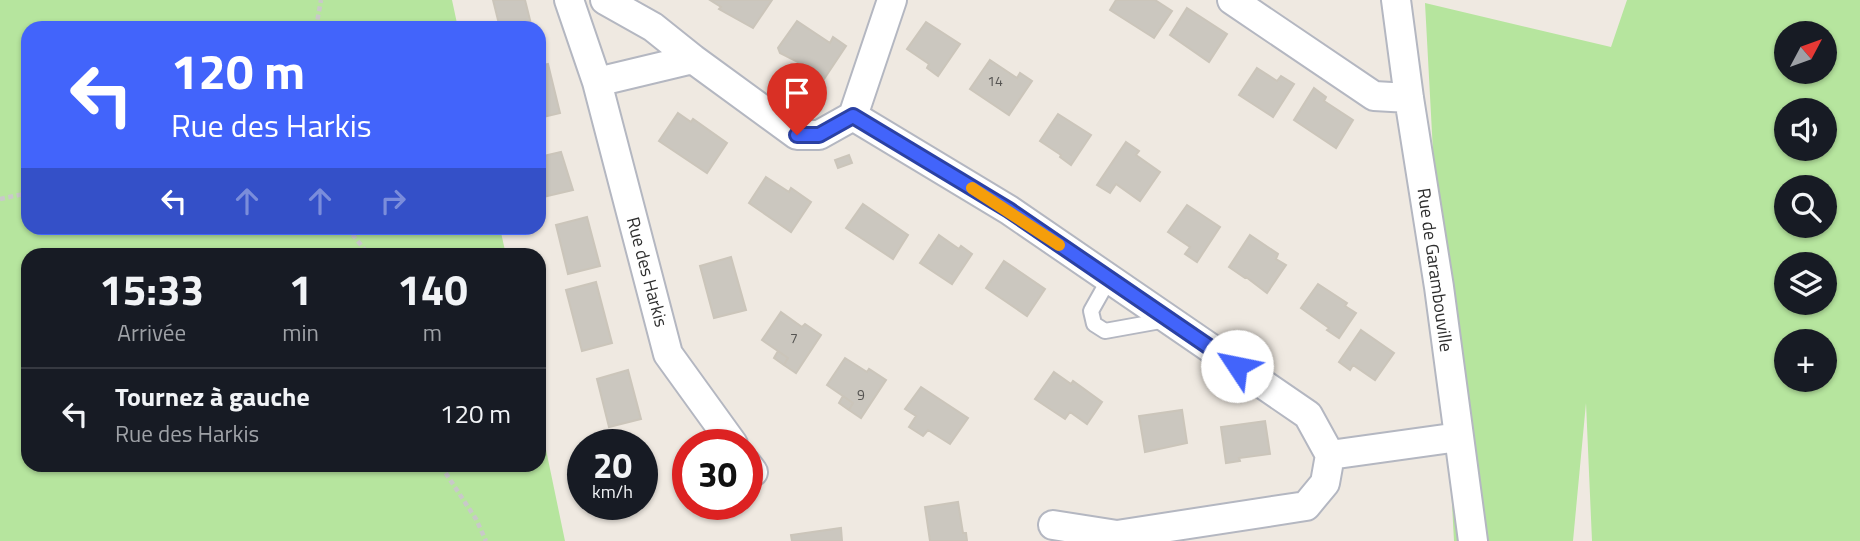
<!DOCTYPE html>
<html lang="fr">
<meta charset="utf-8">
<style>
body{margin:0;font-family:"Titillium Web",sans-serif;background:#20242c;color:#f1f3f6;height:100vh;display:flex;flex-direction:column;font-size:26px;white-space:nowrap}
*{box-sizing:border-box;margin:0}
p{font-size:23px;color:#9ea1a6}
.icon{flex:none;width:38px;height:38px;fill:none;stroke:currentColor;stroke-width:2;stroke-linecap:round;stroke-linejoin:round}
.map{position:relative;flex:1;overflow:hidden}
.drawer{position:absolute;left:21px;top:248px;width:525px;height:224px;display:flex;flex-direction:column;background:#171b24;border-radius:21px;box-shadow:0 2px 5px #0004}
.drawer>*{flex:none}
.top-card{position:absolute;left:21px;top:21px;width:525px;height:214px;border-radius:21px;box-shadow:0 2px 5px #0004;background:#4264fb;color:#fff;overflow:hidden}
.needle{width:46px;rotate:49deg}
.controls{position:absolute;left:1774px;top:21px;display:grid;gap:14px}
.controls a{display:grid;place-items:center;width:63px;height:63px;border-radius:50%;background:#171b24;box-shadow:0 2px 5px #0004;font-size:35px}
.speed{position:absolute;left:567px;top:429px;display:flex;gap:14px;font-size:35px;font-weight:700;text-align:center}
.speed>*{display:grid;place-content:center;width:91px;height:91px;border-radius:50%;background:#171b24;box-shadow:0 2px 5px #0004;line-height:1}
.speed small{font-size:18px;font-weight:400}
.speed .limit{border:10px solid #d22;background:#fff;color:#111}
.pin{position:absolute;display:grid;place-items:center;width:60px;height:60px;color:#fff;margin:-72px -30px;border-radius:50% 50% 50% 0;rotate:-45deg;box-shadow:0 0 7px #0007}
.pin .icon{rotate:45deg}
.me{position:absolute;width:77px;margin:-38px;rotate:304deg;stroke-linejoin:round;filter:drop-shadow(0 0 5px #0008)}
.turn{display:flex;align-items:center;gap:24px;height:147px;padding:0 35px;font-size:32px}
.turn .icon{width:91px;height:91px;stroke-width:2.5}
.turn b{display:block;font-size:49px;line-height:60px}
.lanes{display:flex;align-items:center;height:66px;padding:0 35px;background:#0003;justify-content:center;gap:35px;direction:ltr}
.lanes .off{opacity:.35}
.eta{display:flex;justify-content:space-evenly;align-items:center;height:119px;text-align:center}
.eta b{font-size:42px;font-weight:700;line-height:49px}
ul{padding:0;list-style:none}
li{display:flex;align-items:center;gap:21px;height:91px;padding:0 35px;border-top:2px solid #363941}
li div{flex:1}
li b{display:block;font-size:26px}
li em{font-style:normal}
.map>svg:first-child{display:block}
.green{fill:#b6e59e;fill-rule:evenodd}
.building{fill:#cbc7bf;stroke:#cbc5ba;stroke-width:2}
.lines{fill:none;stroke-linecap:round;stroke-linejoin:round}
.lane-casing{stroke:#b4b7c1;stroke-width:18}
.street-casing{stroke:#b4b7c1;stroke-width:32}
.path{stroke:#c9c9c9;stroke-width:4.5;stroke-dasharray:5 3.5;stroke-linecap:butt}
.lane{stroke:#fff;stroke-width:14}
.street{stroke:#fff;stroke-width:28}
.route-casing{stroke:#2b41a3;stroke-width:18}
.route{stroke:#4264fb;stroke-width:12}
.slow{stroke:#f59e0b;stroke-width:12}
.labels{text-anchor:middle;stroke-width:7;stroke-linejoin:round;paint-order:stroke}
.number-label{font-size:14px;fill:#555452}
.street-label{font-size:18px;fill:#2e2e2e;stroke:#fff}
</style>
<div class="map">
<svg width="1860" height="541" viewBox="0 0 1860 541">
<rect width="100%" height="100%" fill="#efe9e1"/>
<path class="green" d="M0,0H452L458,28H28V228H500L506,255L28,256V466H539V416L565,541H0Z
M1627,0H1860V541H1592L1586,403L1573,541H1454L1425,3L1611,47ZM1787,33H1825V72H1787ZM1787,110H1825V149H1787ZM1787,187H1825V226H1787ZM1787,264H1825V303H1787ZM1787,341H1825V380H1787Z"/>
<path class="building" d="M493,0H525L532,28H500Z
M710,0H772L753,28L719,9L721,7Z
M1116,0H1155L1172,11L1154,38L1110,10Z
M1187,8L1227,34L1209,62L1170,35Z
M797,21L830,43L833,37L846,46L824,79L812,71L810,73L799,65L800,63L780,53L778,48Z
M926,22L960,44L938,76L927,68L929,64L907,49Z
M990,60L1017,78L1020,73L1032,81L1009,115L970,89Z
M548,64L560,113L539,118V66Z
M1257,68L1277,81L1281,76L1294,84L1273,117L1239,95Z
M1314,88L1326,97L1324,101L1353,120L1336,148L1294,120Z
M678,113L691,122L693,119L727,143L707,173L659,141Z
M1058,114L1091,135L1071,165L1060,157L1061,155L1040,141Z
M1126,142L1139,151L1136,155L1160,172L1140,201L1116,184L1110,193L1097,185Z
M561,152L573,190L539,198V157Z
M849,155L852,163L838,168L835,160Z
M766,177L789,192L791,188L811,202L791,232L749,203Z
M863,204L908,235L893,259L846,228Z
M1187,205L1220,227L1197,262L1185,254L1190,247L1168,232Z
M587,217L600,266L568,274L556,225Z
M939,235L959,249L961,246L972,254L952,284L920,263Z
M1250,235L1278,254L1276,259L1286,265L1267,293L1246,277L1245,278L1229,267Z
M731,257L746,310L714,318L700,266Z
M1004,261L1045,289L1027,316L986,288Z
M596,282L612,343L582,351L566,290Z
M1318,284L1347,303L1345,306L1356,313L1339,338L1327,330L1329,328L1301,308Z
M781,312L802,327L805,324L821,335L796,373L784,365L788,358L762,340Z
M1361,330L1394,353L1375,380L1353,365L1350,370L1339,362Z
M778,351L788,358L784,365L774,358Z
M845,358L867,372L869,369L886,380L861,418L849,410L853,403L827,385Z
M628,370L641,419L609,427L597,379Z
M1054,372L1071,384L1073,381L1102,402L1087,424L1070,412L1065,419L1035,399Z
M921,387L968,418L950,444L928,430L923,436L909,427L916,416L905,409Z
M843,396L853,403L849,410L839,403Z
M1182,410L1187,443L1145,452L1139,416Z
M1265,421L1270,454L1239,458L1240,461L1226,463L1221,427Z
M629,437L631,444H600Z
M958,502L963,533H966L967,541H930L925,507Z
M841,528L842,541H792L791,535Z"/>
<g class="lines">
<defs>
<path id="lane" d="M1109,279L1091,311L1094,324L1105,331L1166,320"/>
<path id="street" d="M569,0L597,82L668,354L733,444
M605,0L653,27L693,59L797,135H819L853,116
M1232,0L1374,96L1409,98
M1396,0L1409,98L1439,287L1473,541
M597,82L693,59
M853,116L1009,210L1308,415L1330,455L1325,483L1306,506L1117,535L1053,525
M853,116L892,0
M1330,455L1459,437
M747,464L753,472"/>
</defs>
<use href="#lane" class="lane-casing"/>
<use href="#street" class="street-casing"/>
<path class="path" d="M316,28L321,0
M0,199L28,193
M347,228L370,256
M441,466L476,519L486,541"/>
<use href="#lane" class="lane"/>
<use href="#street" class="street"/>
</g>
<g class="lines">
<defs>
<path id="route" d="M797,135H819L853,116L1009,210L1237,366"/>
</defs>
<use href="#route" class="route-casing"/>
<use href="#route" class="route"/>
<path class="slow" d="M972,188L1059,245"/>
</g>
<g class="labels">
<g class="number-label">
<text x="995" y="86">14</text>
<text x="794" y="343">7</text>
<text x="861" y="400">9</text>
</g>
<g class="street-label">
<text transform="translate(1435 270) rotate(82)" y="6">Rue de Garambouville</text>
<text transform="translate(647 272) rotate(75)" y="6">Rue des Harkis</text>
</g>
</g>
</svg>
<div class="controls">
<a><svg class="needle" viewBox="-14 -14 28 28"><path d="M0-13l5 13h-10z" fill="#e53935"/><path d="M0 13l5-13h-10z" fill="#9ea1a6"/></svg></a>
<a><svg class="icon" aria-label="sound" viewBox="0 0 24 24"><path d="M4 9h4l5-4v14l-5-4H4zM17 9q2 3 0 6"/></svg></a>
<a><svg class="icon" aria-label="search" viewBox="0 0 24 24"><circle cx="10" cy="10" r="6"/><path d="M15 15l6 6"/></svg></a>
<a><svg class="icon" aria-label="layers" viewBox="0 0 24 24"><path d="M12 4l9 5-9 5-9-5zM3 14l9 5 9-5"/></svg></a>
<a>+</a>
</div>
<div class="speed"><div>20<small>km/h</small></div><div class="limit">30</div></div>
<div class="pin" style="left:797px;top:135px;background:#d93025"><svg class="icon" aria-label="arrive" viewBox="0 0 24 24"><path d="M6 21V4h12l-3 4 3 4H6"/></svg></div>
<svg class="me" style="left:1237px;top:366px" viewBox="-20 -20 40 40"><circle r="19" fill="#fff"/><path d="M0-13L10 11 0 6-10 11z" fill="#4264fb"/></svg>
<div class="top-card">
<div class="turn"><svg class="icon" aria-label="left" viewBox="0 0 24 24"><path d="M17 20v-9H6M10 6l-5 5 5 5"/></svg><div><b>120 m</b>Rue des Harkis</div></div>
<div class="lanes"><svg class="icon" aria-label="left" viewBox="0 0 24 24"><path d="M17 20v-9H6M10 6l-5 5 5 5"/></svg><svg class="icon off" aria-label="ahead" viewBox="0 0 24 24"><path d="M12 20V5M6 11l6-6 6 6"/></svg><svg class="icon off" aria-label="ahead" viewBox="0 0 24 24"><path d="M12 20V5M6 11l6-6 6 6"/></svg><svg class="icon off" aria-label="right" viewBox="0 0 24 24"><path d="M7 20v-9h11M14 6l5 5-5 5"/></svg></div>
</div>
<section class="drawer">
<div class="eta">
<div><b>15:33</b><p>Arrivée</p></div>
<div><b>1</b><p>min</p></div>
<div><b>140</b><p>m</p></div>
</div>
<ul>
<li><svg class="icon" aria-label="left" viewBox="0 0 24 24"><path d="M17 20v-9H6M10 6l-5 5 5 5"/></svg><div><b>Tournez à gauche</b><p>Rue des Harkis</p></div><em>120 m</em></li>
</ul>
</section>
</div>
